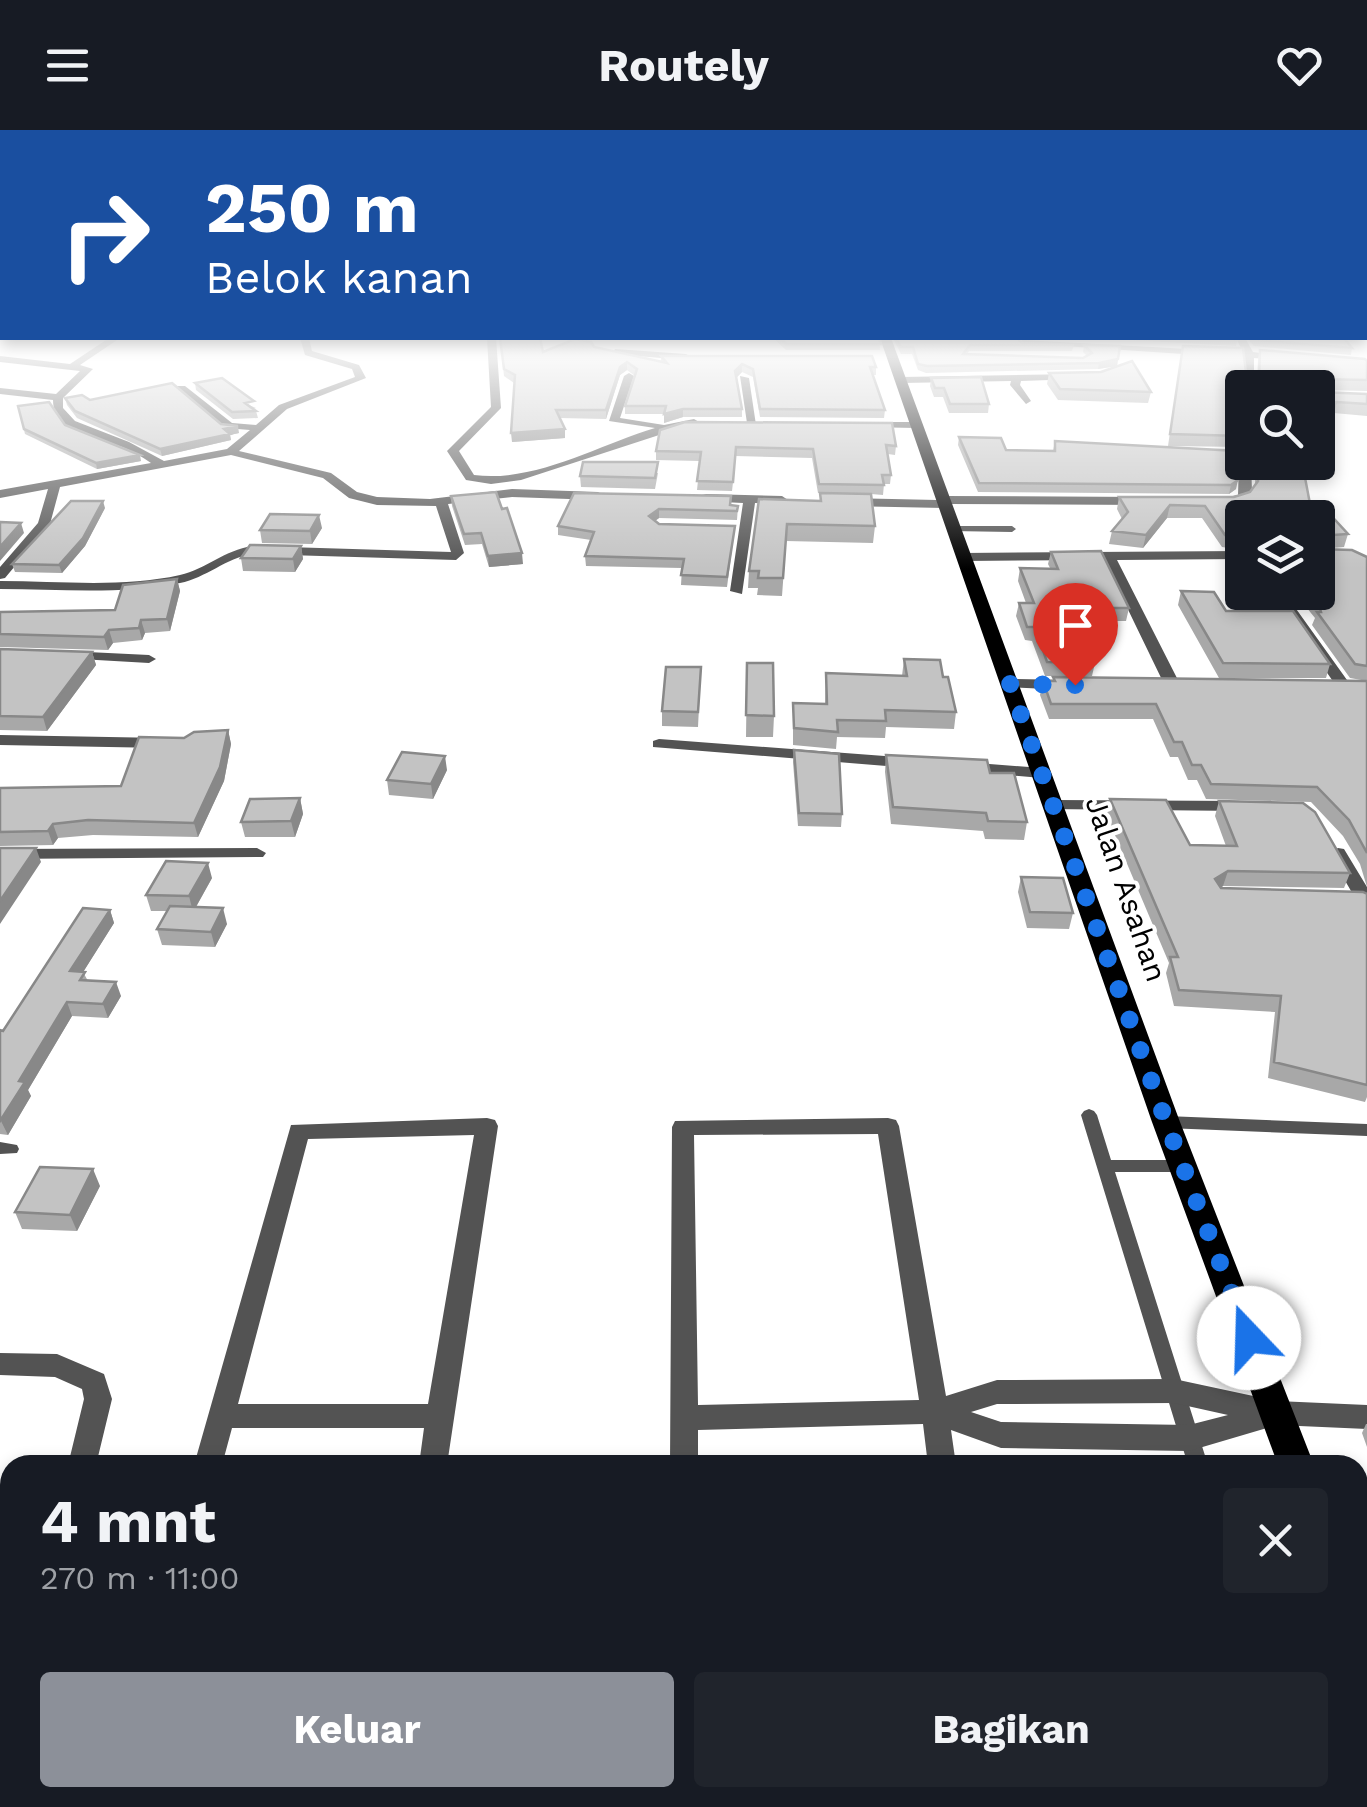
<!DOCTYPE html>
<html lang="id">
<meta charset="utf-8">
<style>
body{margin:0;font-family:"Work Sans",sans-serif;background:#20242c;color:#f1f3f6;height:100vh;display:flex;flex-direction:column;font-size:38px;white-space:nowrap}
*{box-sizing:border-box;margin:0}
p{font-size:32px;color:#9ea1a6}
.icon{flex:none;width:55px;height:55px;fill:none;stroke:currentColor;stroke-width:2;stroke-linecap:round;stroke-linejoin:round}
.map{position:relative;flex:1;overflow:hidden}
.panel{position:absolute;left:0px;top:1325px;width:1368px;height:352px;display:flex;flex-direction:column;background:#171b24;border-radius:30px 30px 0 0;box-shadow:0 5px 15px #0003}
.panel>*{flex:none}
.top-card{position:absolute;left:0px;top:0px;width:1368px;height:210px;box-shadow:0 5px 15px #0003;background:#1a4fa0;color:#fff;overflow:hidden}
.buttons{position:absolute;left:1225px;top:240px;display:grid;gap:20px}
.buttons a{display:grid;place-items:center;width:110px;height:110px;border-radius:10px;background:#171b24;box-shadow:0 5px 15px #0003;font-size:50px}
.pin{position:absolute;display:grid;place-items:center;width:85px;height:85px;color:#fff;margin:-102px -42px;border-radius:50% 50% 50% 0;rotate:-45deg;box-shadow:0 0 10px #0007}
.pin .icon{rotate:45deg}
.me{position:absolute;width:110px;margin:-55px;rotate:339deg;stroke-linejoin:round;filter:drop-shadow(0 0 8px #0008)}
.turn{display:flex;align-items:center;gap:35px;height:210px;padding:0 40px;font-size:45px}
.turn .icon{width:130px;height:130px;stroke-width:2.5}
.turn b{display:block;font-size:70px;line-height:85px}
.round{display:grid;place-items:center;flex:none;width:105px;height:105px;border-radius:10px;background:#20242c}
.head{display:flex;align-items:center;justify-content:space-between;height:170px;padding:0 40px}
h1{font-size:60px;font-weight:700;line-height:75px}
.action{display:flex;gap:20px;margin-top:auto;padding:20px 40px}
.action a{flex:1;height:115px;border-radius:10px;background:#8c9099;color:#fff;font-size:40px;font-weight:700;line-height:115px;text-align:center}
.action a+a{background:#20242c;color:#f1f3f6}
header{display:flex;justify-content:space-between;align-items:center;height:130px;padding:0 40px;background:#171b24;font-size:45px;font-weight:700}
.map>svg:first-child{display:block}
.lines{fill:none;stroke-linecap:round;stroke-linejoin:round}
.lane{fill:#535353;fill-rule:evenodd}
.street{fill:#535353;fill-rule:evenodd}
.primary{fill:#000;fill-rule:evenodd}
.wall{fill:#a8a8a8}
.shaded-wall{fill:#888}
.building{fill:#c3c3c3;stroke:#888;stroke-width:2.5}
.route{stroke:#1a73e8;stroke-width:18;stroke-dasharray:0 32.4}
.labels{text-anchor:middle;stroke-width:8;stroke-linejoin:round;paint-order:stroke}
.street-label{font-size:30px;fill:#000;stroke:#fff}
</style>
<header><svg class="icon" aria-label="menu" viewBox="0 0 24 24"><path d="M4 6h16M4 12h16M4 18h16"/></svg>Routely<svg class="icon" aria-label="heart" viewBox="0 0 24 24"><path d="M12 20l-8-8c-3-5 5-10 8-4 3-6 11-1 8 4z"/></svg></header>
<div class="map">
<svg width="1367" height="1677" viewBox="0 0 1367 1677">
<rect width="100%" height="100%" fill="#fff"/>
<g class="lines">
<path class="lane" d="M954,396H1012L1016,399L1012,402L951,401L950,399Z
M1089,979L1094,981L1097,985L1111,1030H1183L1189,1032L1191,1036L1189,1040L1183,1042H1115L1208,1335H1188L1081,985L1084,981Z
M1166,986L1367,994V1006L1166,998L1161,996L1158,992L1161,988Z
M0,1012L17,1015L19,1019L17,1023L0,1024Z
M1367,1639V1663H1358V1640Z
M1291,1668H1315L1318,1677H1294Z"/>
<path class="street" d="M109,208H120L80,235L93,239L63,268V278L75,291L129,312L164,331L227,319L250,300L225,298L177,260V256H185L232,293L256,295L279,275L355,247L352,239L305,225L300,208H309L312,221L359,235L366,248L287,279L239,321L331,343L357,362L377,367L430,369L512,359L598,362L604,366L598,370L512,367L448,374L464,423L456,430L252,424C226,428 206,448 180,453C121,465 59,459 0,459V451C59,451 122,458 180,445C206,439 225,420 252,416L451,422L436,376L377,375L349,368L323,348L231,325L60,357L50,394L5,448L0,449V437L38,393L48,359L0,368V360L151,333C142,327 133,321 122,317C98,307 53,304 53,270L0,264V258L56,264L80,241L0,232V226L70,234Z
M487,208H496L501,278L459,321L474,345C535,353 598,315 655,298L609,291L624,246L629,243L634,246L620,288L664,295L694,289L699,292L521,350L491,354L466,350L447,321L491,277Z
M1236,208H1245L1253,222L1290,227L1285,230L1254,228V258H1244V228L1018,213L1023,210L1243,222Z
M615,219L686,224L691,227L686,230L612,224Z
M1074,244L1078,249L1021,251L1020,255L1031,271L1026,274L1010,255L1011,251L901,253L896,250L901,247Z
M740,246L749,248L756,295L747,293Z
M868,292H916L921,295L916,298L864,297V293Z
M1242,329V332H1251L1252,361L1248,368L1216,375V369L1238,365L1239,332Z
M706,364L782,366L788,370L782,374L755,373L742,464L730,461L743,373L702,371V365Z
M943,366L1146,367L1152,371L1146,375L950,374L944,378L846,376L840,372L846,368L937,370Z
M1242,421V429L1117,430L1181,556L1173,561L1165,556L1104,430L963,431L957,427L963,423Z
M1271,462H1284L1352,557L1349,560H1339Z
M67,521L149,525L156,529L149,533L62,528L60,525Z
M1010,549L1068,550L1076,555L1068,560L1005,557L1002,554Z
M0,605L163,608L171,613L163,618L0,615Z
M659,609L911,628L919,633L911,638L653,617V611Z
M964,632L1042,638L1050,643L1042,648L958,641L956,637Z
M1054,670L1242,671L1251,676L1242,681L1048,679L1045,675L1048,671Z
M257,718L266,723L263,727L0,729V719Z
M1338,718L1344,719L1367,757V779L1358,773L1329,723Z
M487,988L495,990L498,996L447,1335H419L424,1298H232L222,1335H194L291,995ZM474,1005L428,1274H238L308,1009Z
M888,988L896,990L899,996L946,1266L997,1250L1174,1249L1277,1271L1367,1275V1299L1277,1295L1189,1321L1001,1318L951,1300L956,1335H928L923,1294L698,1300V1335H670L672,997L675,991ZM878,1004L919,1270L698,1275L694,1005ZM1174,1273L1228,1285L1189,1295L1001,1292L971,1282L997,1274Z
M0,1223L57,1224L104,1244L112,1269L96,1335H68L84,1269L82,1259L55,1247L0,1245Z
M1358,1407H1367V1435H1358Z
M0,1510H10V1542H0Z
M100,1668H134L131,1677H97Z
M371,1668H405L404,1677H370Z
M661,1668H695L694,1677H660Z
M970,1668H1004L1005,1677H971Z"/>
<path class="primary" d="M880,208H891L1180,992L1314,1335H1278L1152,992Z
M1358,1481L1367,1485V1546L1358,1542Z"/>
</g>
<path class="wall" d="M500,208L543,222L594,217L661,231V226L876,237V245H873L885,280L884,288L760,287L753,247L742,242L737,247L742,279V287H683L664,293V284H625V276L635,246L627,240L620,245L606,289L560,288L565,299V308L512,312L514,253L504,246Z
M773,208H879L880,220H786Z
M893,208H1021L1019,209L1022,213L1074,215L1072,221H969L967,224L1083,228L1087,226L1083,222L1084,215L1120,216L1117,236L1098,239L926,243L918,240L912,224H901Z
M1053,208H1117L1112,210Z
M1128,208H1237V210L1236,216L1131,210Z
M1247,208H1344L1352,218L1351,225L1254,216Z
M1260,220L1367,231V261L1321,260V262L1367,264V286L1334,283L1318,285V258H1242V317L1168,316L1181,226L1247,251L1257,250L1258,230Z
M1101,242L1151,262L1148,273L1058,270L1047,254L1049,243Z
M931,248L989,274L988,283H949L943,267H934L930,256Z
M195,253L256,278L253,279L256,281L258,288L233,289L196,260Z
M65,268L90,270L221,294L239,303L230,305L231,310L162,326L77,288L67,275Z
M18,276L65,295L141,331L97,339L25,304Z
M660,300L896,316L895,325L888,324L891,345L890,354H884L883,365L871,364L875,396L873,413L786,411L782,466L757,465L758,458H748L749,441L759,369L820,371V363H818L812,328L736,326L732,361L697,360L700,331L656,330V321Z
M959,307L1006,320L1053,321L1055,311L1238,321L1236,359L1229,364L978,362L958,315Z
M1255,332H1302L1311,379L1348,404L1344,417L1319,419L1367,427V551L1350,548L1312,495L1315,488L1294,462H1318V388H1242V420L1222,417L1202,388H1167L1143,418L1109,414L1112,401L1122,389L1117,379L1119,367H1234L1250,362L1255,356Z
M658,343L655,359L581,357L580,346Z
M574,363L738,376L737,390L659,388L655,391L659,394L735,396L727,457L681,455L682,438L586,436L585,426L591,410L558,405V396Z
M451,366L523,434L489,437L482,414L465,415L452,376Z
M105,378L85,416L62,443L15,442L12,434Z
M322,398L312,414L262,413L260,400Z
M301,416L303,429L295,442L243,441L241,428Z
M1051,422L1129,478L1126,491H1078L1095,533L1092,546H1045L1032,511L1025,510L1016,486L1019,473H1026L1018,451L1020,438H1050L1048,434Z
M177,449L180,461L170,501L145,503L142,510L113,513L108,520L0,517V482L115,480Z
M1181,461L1226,481L1330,534L1326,548H1219L1178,475Z
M0,519L92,522L96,535L47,601L0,600Z
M904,529L943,547L956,582L954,599L886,597L885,608L837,607L836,619L793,615V573L825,574L826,543L902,546Z
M747,533L774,586L773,607H746Z
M701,537L698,597L662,596V581Z
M1053,547L1367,551V757L1360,734L1343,706L1311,672L1206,669L1197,650H1188L1178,627H1170L1153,589H1049L1040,565L1043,551H1053Z
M228,600L231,614L224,651L198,707L93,705L58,708L53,715L0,716V658L121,656L184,608Z
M794,620L842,684L841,697L798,696L793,632Z
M886,625L990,643L1027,692L1024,710L985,709L983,701L891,694L885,642Z
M447,640L433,669L389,665L387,650Z
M300,668L303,684L295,707H245L241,692Z
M1110,669L1190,715L1226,716L1215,686L1219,671L1350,743L1344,758L1223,756L1221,758L1367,764V967L1365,972L1268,948L1275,882L1174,876L1166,843L1169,833L1106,684Z
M1021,747L1073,783L1069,799L1027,798L1018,762Z
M212,748L196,777L227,794L215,817L162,815L157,799L167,781H151L146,765Z
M110,780L114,793L83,842L88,851L121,866L108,888L72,886L28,960L31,966L8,1005L0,1004V900L3,901Z
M100,1056L77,1101L22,1099L15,1082Z
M1366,1294H1367V1317L1362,1303Z"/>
<path class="shaded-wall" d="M1118,229L1117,236L1098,239L1099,233Z
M627,232V240L620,245L606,289V280L620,237Z
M742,234V242L735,249V241Z
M1337,272L1334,283L1318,285V274Z
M683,279V287L664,293V284Z
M238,296L239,303L230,305L231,310L162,326L160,319Z
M565,299V308L512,312L511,303Z
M140,325L141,331L97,339L96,333Z
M1238,350L1236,359L1229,364L1231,355Z
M103,371L105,378L85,416L62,443L59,435Z
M1170,375L1167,388L1143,418L1146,405Z
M659,379V388L649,395V386Z
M319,385L322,398L312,414L310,401Z
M21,393L24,403L0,431V417Z
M301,416L303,429L295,442L293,429Z
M522,423L523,434L489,437L488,426Z
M177,449L180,461L170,501L167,489Z
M141,490L145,503L142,510L139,498Z
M109,500L113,513L108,520L104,507Z
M92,522L96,535L47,601L43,587Z
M228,600L231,614L224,651L198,707L194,693Z
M445,626L447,640L433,669L431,654Z
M300,668L303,684L295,707L291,691Z
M53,694L58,708L53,715L48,701Z
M36,718L41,732L0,794V771Z
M208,733L212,748L193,782L189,766Z
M1228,741L1223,756L1211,764L1215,749Z
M223,778L227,794L215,817L211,802Z
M110,780L114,793L75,855L70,841Z
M116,852L121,866L108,888L103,874Z
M67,872L72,886L28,960L31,966L8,1005L1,991L19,951Z
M93,1039L100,1056L77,1101L70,1085Z
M10,1424V1463L3,1480L0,1474V1448Z"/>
<path class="building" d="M500,208H540L543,222L575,209L591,212L594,217L667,233L661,226H872L876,237H870L885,280L760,279L753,239L742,234L735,241L742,279H683L664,284L666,276H625L637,239L627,232L620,237L606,280H556L565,299L511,303L515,245L504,239Z
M780,208H879L881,214H786Z
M896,208H1017L1022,213L1074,215H970L963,224L1083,228L1092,223L1084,215L1120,216L1118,229L1099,233L927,236L918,234L913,217H901Z
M1200,208H1237V210Z
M1254,208H1344L1352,218L1256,210Z
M1183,216L1243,218L1247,251L1259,250L1260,220L1365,229L1367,231V250L1318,249L1321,262L1367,264V274L1337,272L1318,274V258H1242V306L1170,304Z
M1132,231L1151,262L1060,259L1049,243L1101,242Z
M981,247L989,274H950L944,258H935L931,248Z
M222,248L254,271L245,273L256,281L232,282L195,253Z
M172,253L221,294L238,296L224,299L230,304L160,319L75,281L65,268L82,265L90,270Z
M49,272L65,295L140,325L96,333L24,299L18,276Z
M685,292L892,293L896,316L886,315L891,345H882L884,355L819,354L813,319L736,317L733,352L697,351L701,322L656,321L660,300Z
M959,307L1001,308L1006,320L1055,321V311L1238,321V350L1231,355L979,353Z
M583,332H658L655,348L580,346Z
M1258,332H1302L1311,379H1325L1348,404L1319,406V419L1352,420L1367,427V536L1355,534L1317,482H1321L1319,475L1309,462H1318V388H1242V407L1225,405L1205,376L1170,375L1146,405L1112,401L1128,382L1119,367H1234L1250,362L1258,351Z
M496,362L502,379L507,378L522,423L488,426L481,403L464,404L451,366Z
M574,363L731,366L730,375L738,376L737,381L659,379L649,386L659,394L735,396L727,447L681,445L684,429L585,426L594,402L558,396Z
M820,363L871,364L875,396L787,394L783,448H758L759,441H749L759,369L821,371Z
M71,371H103L83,408L59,435L12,434Z
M270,384L319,385L310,401L260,400Z
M0,392L21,393L0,417Z
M250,415L301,416L293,429L241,428Z
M1101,421L1129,478H1073L1095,533L1047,532L1035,497H1027L1019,473H1034L1020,438L1058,439L1051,422Z
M177,449L167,489L141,490L139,498L109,500L104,507L0,504V482L115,480L123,455Z
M1181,461L1214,462L1226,481H1293L1330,534L1223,533Z
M0,519L92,522L43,587L0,586Z
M904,529L940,530L943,547H948L956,582L885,580L886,591L837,590L838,602L794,598L793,573L827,574L826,543L907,546Z
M747,533H773L774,586L746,585Z
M666,537H701L698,582L662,581Z
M1053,547L1367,551V723L1349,690L1317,657L1211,654L1201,635H1192L1182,612H1174L1156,574H1051L1043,551H1055Z
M228,600L220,637L194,693L88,690L53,694L48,701L0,702V658L121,656L139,607L184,608L194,602Z
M794,620L839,624L842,684L799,683Z
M402,622L445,626L431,654L387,650Z
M886,625L987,630L990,643H1014L1027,692L988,691L986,683L893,677Z
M300,668L291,691L241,692L250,669Z
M1110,669L1166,670L1190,715L1237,716L1219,671L1303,673L1315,682L1350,743L1228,741L1215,749L1221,758L1363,762L1367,764V955L1274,932L1281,866L1179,860L1170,827H1178Z
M0,718H36L0,771Z
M166,731L208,733L189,766L146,765Z
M1021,747L1063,748L1073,783L1030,782Z
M170,776L223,778L211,802L157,799Z
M83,778L110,780L70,841L85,842L80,850L116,852L103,874L67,872L19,951L25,952L0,991V900L3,901Z
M40,1037L93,1039L70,1085L15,1082Z
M0,1358H10V1424L0,1448Z"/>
<linearGradient id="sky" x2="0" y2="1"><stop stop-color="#8baccc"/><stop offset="0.47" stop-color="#fff"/><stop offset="1" stop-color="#fff" stop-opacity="0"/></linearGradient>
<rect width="1367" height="439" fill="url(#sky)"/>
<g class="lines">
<path class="route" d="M1075,555L1010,554L1166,992L1249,1208"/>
</g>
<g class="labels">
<g class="street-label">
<text transform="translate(1126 759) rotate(71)" y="10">Jalan Asahan</text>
</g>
</g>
</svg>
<div class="buttons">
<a><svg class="icon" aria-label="search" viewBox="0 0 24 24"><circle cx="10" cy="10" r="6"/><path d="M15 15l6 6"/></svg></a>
<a><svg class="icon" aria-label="layers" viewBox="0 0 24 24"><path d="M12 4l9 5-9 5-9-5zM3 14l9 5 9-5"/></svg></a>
</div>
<div class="pin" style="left:1075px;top:555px;background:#d93025"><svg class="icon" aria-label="arrive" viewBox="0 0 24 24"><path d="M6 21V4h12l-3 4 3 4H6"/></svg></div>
<svg class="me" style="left:1249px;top:1208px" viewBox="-20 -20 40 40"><circle r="19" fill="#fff"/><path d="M0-13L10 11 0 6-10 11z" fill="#1a73e8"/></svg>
<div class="top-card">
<div class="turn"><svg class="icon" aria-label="right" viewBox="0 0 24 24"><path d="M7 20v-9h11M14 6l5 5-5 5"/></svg><div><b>250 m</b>Belok kanan</div></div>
</div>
<section class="panel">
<div class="head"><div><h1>4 mnt</h1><p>270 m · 11:00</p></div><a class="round"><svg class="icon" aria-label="close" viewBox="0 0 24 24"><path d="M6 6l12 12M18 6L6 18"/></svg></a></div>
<div class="action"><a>Keluar</a><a>Bagikan</a></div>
</section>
</div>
